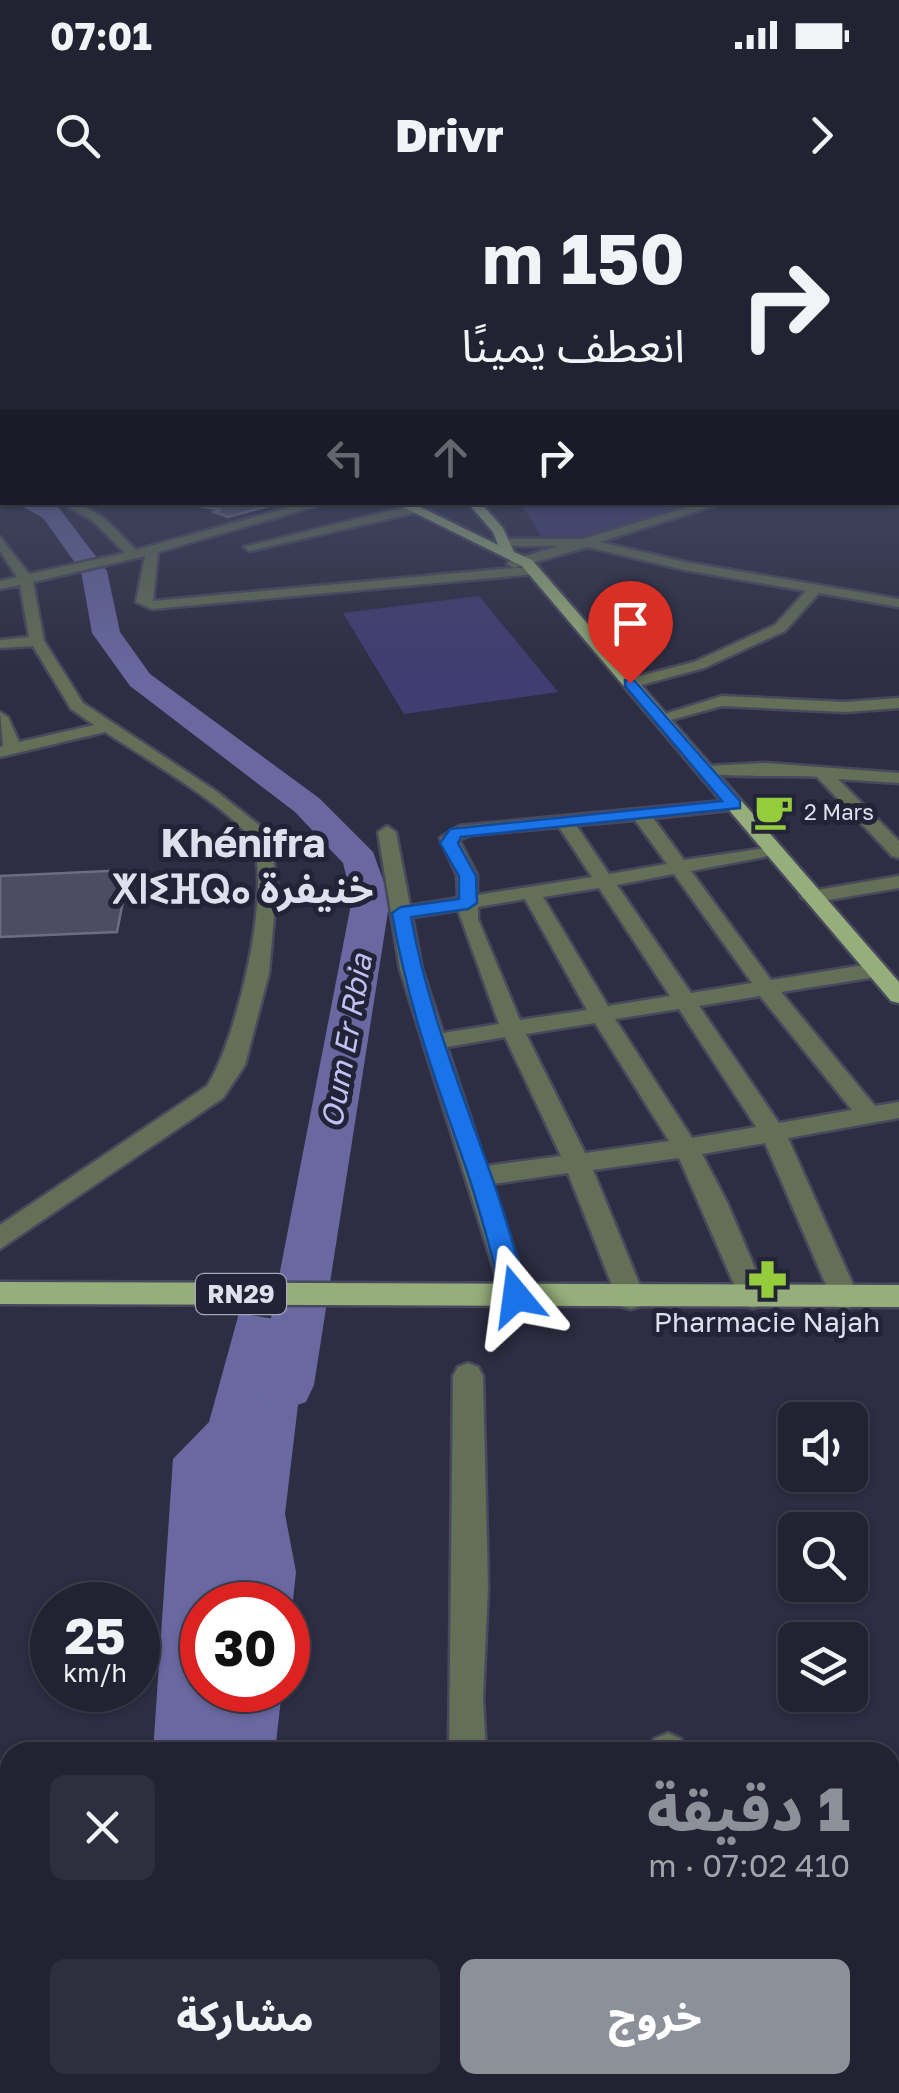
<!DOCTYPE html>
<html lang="ar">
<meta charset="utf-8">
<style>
body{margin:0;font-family:"Golos Text","Noto Sans Arabic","Noto Sans Tifinagh",sans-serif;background:#2e2f3e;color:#f1f3f6;direction:rtl;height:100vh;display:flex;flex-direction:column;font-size:38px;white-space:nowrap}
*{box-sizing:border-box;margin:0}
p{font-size:32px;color:#a2a4ac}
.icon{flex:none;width:55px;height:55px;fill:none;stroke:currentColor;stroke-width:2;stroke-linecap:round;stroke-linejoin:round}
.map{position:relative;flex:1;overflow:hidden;direction:ltr}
.panel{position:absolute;left:0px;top:1542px;width:900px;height:352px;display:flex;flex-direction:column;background:#222232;border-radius:30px 30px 0 0;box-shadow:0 2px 8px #0004,0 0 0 2px #3f3f4d;direction:rtl}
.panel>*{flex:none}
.hud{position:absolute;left:0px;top:0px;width:900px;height:305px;box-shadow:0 2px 8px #0004,0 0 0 2px #3f3f4d;direction:rtl;background:#222232;color:#f1f3f6;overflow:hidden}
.buttons{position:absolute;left:778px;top:1202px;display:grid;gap:20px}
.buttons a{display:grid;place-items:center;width:90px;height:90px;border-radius:15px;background:#222232;box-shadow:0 2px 8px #0004,0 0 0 2px #3f3f4d;font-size:50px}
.speed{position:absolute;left:30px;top:1382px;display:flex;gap:20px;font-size:50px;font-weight:700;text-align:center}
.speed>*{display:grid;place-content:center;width:130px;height:130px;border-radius:50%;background:#222232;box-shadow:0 2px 8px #0004,0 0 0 2px #3f3f4d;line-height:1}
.speed small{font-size:25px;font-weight:400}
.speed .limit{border:15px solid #d22;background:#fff;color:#111}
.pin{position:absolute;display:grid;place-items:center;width:85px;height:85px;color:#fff;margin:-102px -42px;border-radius:50% 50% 50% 0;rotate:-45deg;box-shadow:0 0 10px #0007}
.pin .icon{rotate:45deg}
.me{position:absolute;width:110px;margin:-55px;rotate:344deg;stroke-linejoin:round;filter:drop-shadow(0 0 8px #0008)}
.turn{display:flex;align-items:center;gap:35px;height:210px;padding:0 50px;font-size:45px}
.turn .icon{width:130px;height:130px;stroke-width:2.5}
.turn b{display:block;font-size:70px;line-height:85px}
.lanes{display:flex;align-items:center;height:95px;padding:0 50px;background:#0003;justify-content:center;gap:50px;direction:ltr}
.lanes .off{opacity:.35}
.round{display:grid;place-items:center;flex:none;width:105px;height:105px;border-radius:15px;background:#2e2f3e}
.headline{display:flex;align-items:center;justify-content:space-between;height:170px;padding:0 50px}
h1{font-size:60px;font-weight:800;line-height:75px;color:#8c9099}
.cta{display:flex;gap:20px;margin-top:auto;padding:20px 50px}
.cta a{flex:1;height:115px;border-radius:15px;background:#8c9099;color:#fff;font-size:40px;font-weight:800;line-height:115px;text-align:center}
.cta a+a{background:#2e2f3e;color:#f1f3f6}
.status{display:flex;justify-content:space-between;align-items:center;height:70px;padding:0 50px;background:#222232;direction:ltr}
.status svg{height:28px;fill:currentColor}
header{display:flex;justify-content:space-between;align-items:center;height:130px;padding:0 50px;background:#222232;font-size:45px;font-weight:800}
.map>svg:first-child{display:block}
.green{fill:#403d72}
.water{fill:#6968a1}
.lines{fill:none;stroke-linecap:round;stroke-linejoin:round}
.river{fill:#6968a1;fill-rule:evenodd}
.building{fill:#4c4c64;stroke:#6c6c85;stroke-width:2.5}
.minor-casing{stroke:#49495e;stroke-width:5}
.major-casing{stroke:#49495e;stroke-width:5}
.minor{fill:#636f56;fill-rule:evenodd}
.major{fill:#96ae7b;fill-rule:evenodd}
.route{fill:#1a73e8;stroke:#114b97;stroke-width:2.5}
.labels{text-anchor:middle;stroke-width:10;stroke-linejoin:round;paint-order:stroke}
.far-poi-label{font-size:22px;fill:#dfdfee;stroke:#232338;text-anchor:start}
.shield{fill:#232338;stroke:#a7a7b7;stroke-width:2.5}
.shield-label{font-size:25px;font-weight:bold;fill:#dfdfee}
.poi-label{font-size:28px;fill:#dfdfee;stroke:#232338}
.water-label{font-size:30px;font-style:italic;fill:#c1c1f4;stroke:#232338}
.far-town-label{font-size:40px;font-weight:bold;fill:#dfdfee;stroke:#232338}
</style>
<div class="status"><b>07:01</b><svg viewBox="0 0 49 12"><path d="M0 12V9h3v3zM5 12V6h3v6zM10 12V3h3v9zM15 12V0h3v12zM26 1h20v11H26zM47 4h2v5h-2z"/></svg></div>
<header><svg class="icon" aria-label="forward" viewBox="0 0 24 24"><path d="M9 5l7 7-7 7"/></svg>Drivr<svg class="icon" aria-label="search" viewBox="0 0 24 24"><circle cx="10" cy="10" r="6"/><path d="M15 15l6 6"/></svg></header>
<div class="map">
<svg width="899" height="1893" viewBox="0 0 899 1893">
<rect width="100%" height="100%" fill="#2d2d43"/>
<path class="green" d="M520,302L713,303L598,337L541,336Z
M479,396L558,492L404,514L343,413Z"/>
<path class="water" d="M239,1113L297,1123L304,1120L300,1188L285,1314L296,1372L288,1446V1405H202V1490H282L275,1552H153L173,1259L209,1222Z
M129,1885H265L266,1893H129Z"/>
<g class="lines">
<path class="river" d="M14,302H46L59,308L107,371L120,432L150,474L319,598L373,652L390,699L314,1185L306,1202L286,1209L266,1202L258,1185L352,699L343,663L295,612L130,486L92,433L81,371L43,318Z"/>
</g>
<path class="building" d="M205,302H283L228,317L214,312L221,310L200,306Z
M129,670L117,732L0,737V676Z"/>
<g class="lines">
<defs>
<path id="minor" d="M0,276H2V282H0Z
M60,302C94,302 114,328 136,350L309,302H330L158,352L153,401L514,368L507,364L509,361L559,346H506L500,342L502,339H583L705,302H725L600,342L685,362L899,399V407L819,393L785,431L704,468L630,488L625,486V480L694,462L775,425L806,391L685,370L588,347L514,368L539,367L541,370L534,374L152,409L136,402L145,356L33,382L44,441L83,503L216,591L258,624L271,643L277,684L269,773L245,865L223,898L0,1049V1025L207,886C235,844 273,690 252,642C239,613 135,552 105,532L0,557V547L3,546L0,512L8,517L19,542L94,525L71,509L33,446L0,448V440L29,437L20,385L0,389V381L17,377L0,351V337L29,374L125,353L92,320Z
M414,305L418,312L250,351L244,347Z
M722,496L845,502L899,498V508L845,512L722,506L660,523L652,518Z
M766,563L899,573V583L838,579L899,641V658L892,656L817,577C796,575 707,578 697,571L706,566Z
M734,600L740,601V609L653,618L684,660L779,646V654L691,671L771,780L876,763L887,770L876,777L781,792L875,906L899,902V918L788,938L859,1098L855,1106L845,1109L835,1106L765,943L702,954L727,1002L767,1097L763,1105L753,1108L743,1105L679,958L593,970L645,1098L641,1106L631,1109L621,1106L617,1098L568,973L492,984L529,1096L525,1104L515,1107L505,1104L400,769L378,632L387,626L396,632L410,706L458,698L457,675L440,638L459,626ZM635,620L667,664L609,674L576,625ZM559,627L592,677L477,695V675L459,640L470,635ZM674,674L752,783L691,793L617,685ZM599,688L670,796L608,806L543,697ZM525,699L587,810L520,820L478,719V707ZM458,710L499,824L443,833L422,769L412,717ZM760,796L852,910L779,923L699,806ZM679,809L756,927L692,938L615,819ZM595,823L669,941L585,953L526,834ZM505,837L561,956L486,966L447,847Z
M899,676V688L811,703L801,697L811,691Z
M468,1163L478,1167L483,1176L488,1386L483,1499L486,1552H449L453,1176L458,1167Z
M668,1533L681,1539L686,1552H649L654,1539Z
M890,1597L899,1600V1638L890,1635Z
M890,1839L899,1843V1889L890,1885Z
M529,1885H574L577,1893H532Z"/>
<path id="major" d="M898,222H899V228H898Z
M393,302H410L498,345L493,332L467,302H480L503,328L514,352L532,360L899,782V803L891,801L522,366Z
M0,1082L899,1085V1107L0,1104Z"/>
</defs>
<use href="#minor" class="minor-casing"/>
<use href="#major" class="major-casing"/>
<use href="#minor" class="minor"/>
<use href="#major" class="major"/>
</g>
<linearGradient id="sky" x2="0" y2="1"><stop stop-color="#191925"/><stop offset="0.45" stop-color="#464c66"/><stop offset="1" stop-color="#464c66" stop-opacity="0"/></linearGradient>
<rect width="899" height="479" fill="url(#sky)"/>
<path class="route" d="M625,480H634L740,601V608L461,637L458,643L476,676L477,703L468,709L411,717C427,806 460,887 490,972C505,1013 516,1055 528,1096L525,1104L516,1107L506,1104L503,1096C491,1055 481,1012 467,971C437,885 407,803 392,713L401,707L459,699V676L440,643L450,629L722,601L625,486Z"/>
<defs>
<symbol id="cafe-bare" viewBox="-9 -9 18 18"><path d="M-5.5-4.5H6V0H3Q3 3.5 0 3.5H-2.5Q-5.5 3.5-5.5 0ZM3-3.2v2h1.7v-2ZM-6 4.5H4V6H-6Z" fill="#95cc3b" stroke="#232338" stroke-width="2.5" paint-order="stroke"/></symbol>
<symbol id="pharmacy-bare" viewBox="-9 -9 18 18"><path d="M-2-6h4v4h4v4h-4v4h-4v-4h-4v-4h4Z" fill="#95cc3b" stroke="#232338" stroke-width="2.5" paint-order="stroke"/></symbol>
</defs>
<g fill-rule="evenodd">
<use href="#cafe-bare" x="746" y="584" width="55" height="55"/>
<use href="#pharmacy-bare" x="740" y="1052" width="55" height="55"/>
</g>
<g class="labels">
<g class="far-poi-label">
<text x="804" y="620">2 Mars</text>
</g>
<rect class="shield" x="196" y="1074" width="90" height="40" rx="8"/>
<g class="shield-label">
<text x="241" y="1103">RN29</text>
</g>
<g class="poi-label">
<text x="767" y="1132">Pharmacie Najah</text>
</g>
<g class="water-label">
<text transform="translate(347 841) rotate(-80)" y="10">Oum Er Rbia</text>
</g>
<g class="far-town-label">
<text x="243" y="657">Khénifra<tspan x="243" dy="46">ⵅⵏⵉⴼⵕⴰ خنيفرة</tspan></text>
</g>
</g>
</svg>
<div class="buttons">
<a><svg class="icon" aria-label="sound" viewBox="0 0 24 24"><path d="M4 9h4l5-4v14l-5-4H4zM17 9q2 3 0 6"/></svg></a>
<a><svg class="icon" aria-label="search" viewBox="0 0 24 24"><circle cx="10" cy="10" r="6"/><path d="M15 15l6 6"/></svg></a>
<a><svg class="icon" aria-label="layers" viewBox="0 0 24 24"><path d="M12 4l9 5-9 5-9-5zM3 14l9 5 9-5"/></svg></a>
</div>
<div class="speed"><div>25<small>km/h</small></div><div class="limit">30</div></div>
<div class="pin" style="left:630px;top:483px;background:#d93025"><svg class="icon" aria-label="arrive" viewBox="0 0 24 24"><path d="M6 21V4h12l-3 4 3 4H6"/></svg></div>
<svg class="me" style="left:516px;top:1096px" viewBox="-20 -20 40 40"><path d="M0-17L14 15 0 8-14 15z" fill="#1a73e8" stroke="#fff" stroke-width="4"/></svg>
<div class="hud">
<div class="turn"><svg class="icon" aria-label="right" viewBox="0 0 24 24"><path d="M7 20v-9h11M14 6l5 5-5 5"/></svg><div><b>150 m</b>انعطف يمينًا</div></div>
<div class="lanes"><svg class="icon off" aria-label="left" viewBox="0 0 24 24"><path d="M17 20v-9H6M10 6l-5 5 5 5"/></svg><svg class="icon off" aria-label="ahead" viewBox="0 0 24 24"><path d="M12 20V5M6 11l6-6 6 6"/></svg><svg class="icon" aria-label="right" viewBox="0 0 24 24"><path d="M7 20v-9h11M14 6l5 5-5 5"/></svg></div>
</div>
<section class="panel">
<div class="headline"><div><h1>1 دقيقة</h1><p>410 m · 07:02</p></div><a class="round"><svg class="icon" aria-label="close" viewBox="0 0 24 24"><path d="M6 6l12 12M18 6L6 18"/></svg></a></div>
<div class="cta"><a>خروج</a><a>مشاركة</a></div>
</section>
</div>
